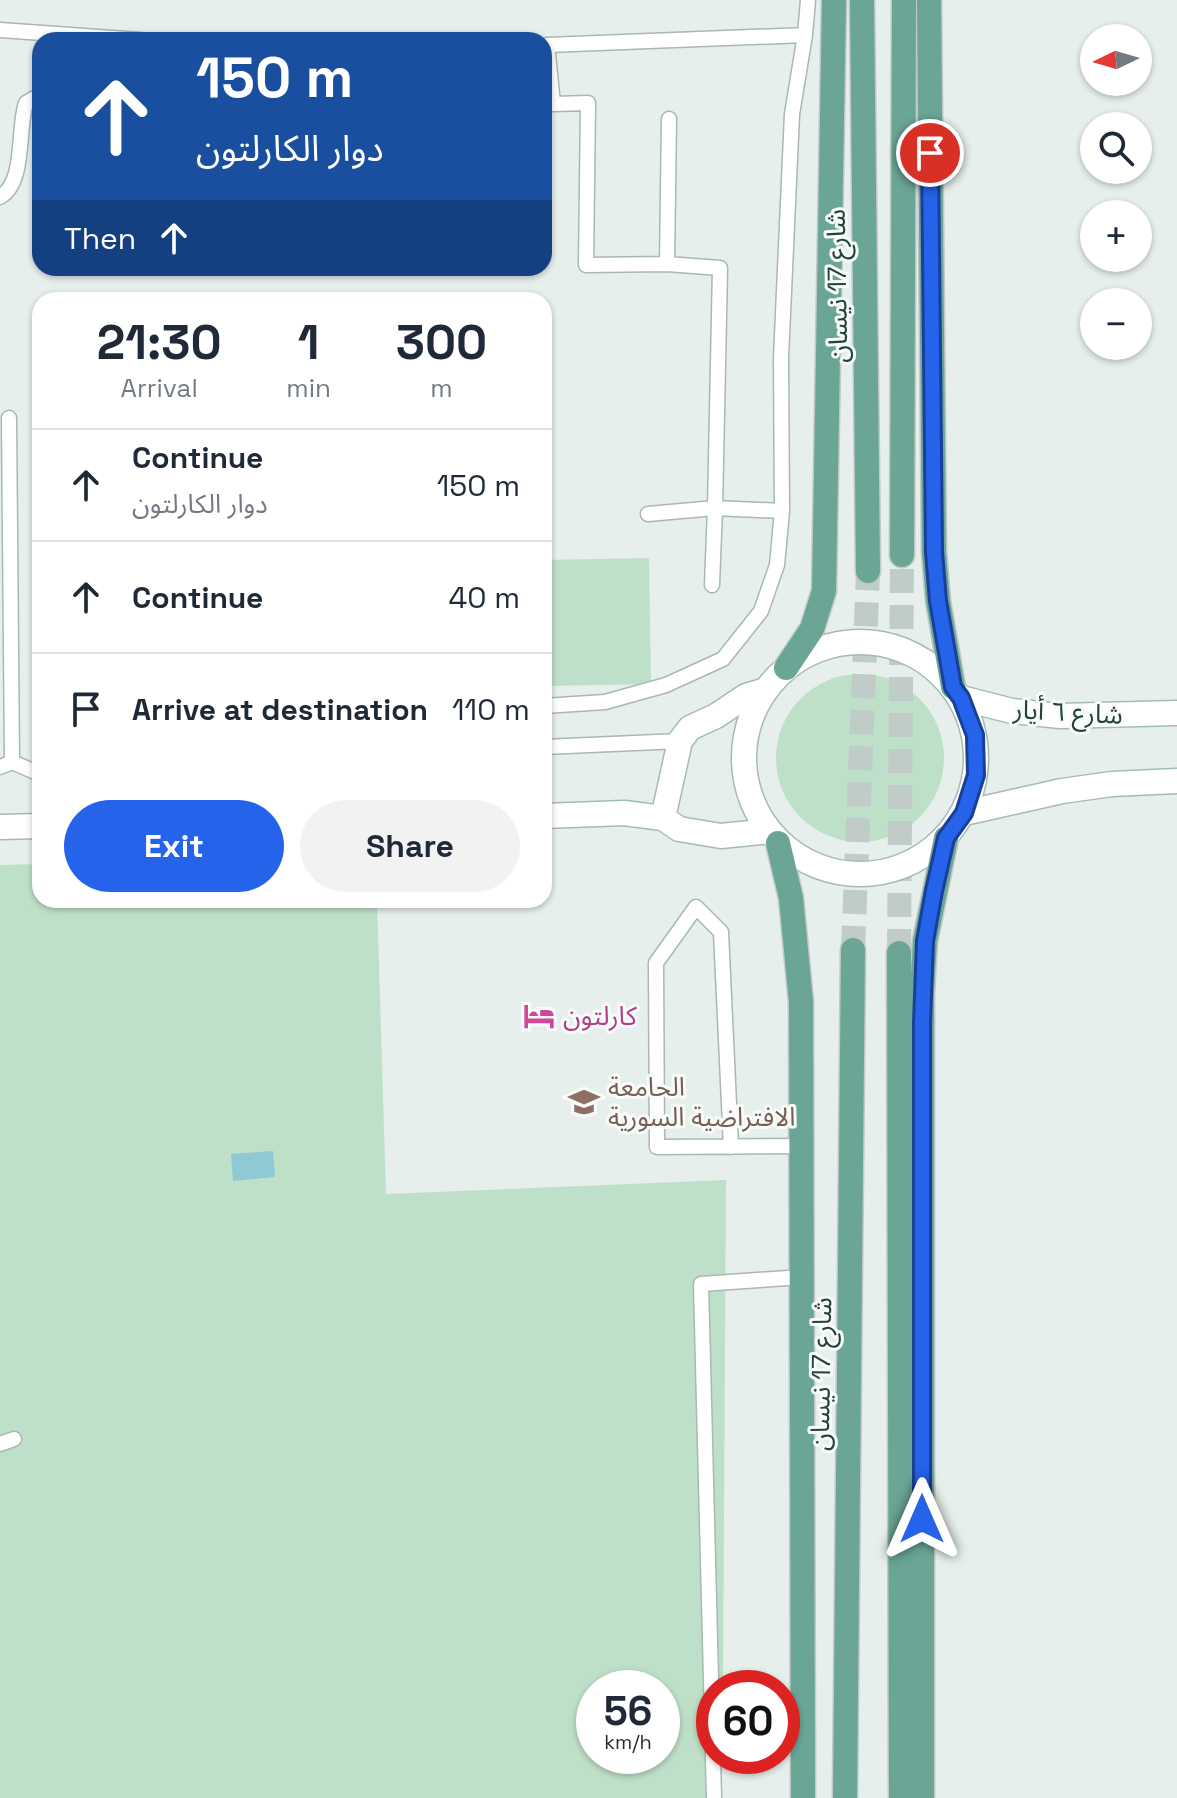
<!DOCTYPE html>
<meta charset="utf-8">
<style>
body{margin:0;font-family:"Space Grotesk","Noto Sans Arabic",sans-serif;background:#f2f2f3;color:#1f2937;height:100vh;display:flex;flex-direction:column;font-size:30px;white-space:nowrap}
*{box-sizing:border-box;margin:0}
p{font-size:26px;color:#747a83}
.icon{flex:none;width:44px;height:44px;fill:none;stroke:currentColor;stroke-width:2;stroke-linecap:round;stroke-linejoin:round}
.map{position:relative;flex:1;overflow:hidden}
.details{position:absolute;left:32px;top:292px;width:520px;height:616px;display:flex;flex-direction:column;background:#fff;border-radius:24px;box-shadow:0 2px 6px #0004}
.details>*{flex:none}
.guide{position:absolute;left:32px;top:32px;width:520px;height:244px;border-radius:24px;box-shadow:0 2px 6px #0004;background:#1a4fa0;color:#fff;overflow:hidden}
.needle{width:52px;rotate:265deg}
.fabs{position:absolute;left:1080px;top:24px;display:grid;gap:16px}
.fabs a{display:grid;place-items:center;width:72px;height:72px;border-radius:50%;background:#fff;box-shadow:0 2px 6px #0004;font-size:40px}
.speed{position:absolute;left:576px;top:1670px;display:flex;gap:16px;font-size:40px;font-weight:700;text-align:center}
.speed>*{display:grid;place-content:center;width:104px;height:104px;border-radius:50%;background:#fff;box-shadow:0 2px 6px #0004;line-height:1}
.speed small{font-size:20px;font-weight:400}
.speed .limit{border:12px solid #d22;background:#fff;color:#111}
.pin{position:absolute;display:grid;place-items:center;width:68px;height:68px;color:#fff;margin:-34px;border:4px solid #fff;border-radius:50%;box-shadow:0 2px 8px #0007}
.me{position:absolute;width:88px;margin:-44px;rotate:0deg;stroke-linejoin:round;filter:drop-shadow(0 0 6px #0008)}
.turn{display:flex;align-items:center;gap:28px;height:168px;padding:0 32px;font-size:36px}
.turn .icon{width:104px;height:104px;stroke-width:2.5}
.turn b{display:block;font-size:56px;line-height:68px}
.then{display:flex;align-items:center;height:76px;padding:0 32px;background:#0003;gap:16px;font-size:30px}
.eta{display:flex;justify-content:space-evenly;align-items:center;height:136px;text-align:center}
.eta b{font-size:48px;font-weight:700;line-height:56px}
.action{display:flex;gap:16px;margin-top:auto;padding:16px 32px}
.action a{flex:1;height:92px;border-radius:48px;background:#2563eb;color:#fff;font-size:32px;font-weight:700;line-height:92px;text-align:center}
.action a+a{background:#f2f2f3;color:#1f2937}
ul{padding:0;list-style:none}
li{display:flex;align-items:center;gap:24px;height:112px;padding:0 32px;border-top:2px solid #e0e1e3}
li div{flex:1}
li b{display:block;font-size:30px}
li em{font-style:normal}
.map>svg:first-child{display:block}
.green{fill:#bfe0c8;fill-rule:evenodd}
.water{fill:#8ec9d4}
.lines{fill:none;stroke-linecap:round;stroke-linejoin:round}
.primary-tunnel{stroke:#bfccc8;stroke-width:24;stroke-dasharray:24 12;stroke-linecap:butt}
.service-casing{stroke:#a8b8b2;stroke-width:17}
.secondary-casing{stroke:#a4bbb3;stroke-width:27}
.primary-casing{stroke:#c2cac8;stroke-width:27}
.service{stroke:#fff;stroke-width:14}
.secondary{stroke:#fff;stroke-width:24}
.primary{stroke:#6aa596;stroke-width:24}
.route-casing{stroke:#184099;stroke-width:20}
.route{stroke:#2563eb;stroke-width:14}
.labels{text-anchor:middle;stroke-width:6;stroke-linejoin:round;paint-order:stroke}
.street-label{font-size:26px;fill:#24423a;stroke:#f7fbf9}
.hotel-label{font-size:26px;fill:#b23c85;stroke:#f7fbf9;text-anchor:start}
.education-label{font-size:26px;fill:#785e54;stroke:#f7fbf9;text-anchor:start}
</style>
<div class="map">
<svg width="1177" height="1798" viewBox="0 0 1177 1798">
<rect width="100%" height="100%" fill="#e6efeb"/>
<path class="green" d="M649,558L651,684L544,686V560Z
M776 758a84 84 0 1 1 168 0a84 84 0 1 1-168 0Z
M40,864V900H377L386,1194L726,1180L723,1688H714V1756H722V1798H0V865ZM594,1688H662V1756H594Z"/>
<path class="water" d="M273,1151L275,1177L233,1181L231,1154Z"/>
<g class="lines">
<path class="primary-tunnel" d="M853,950L868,571
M899,953L902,555"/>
<defs>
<path id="service" d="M0,30L140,40
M669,119L667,264L720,268L715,508L782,511
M0,197C26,182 17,130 26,103L40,95
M667,264L586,265L588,103L553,104L547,45L805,35
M9,418L12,762
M648,514L715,508L712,585
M544,706L605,702L666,685L723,659L761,611L777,565L782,511L781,358L792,114L805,35L808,0
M544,747L680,741
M0,767L12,762L40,774
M731,1147L721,932L696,907L656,963L657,1147L801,1146
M0,1444L14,1439
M714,1798L701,1284L802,1277"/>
<path id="secondary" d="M744 758a116 116 0 1 1 232 0a116 116 0 1 1-232 0Z
M961,698L1012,711L1060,716L1177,713
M964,813L1062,791L1112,784L1177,781
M544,816L624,813L663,818L679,829L721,836L770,831
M663,818L680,741L690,728L716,716L746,696L766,690
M0,827L40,826"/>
<path id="primary" d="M862,0L868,571
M929,0L934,552L938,601L953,687
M902,555L904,0
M786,668L812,629L824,591L834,0
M778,843L791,898L801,1002L803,1798
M899,953L901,1798
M845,1798L853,950
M922,1798V992L925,941L946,838"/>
</defs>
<use href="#service" class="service-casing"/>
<use href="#secondary" class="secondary-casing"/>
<use href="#primary" class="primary-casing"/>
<use href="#service" class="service"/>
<use href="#secondary" class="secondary"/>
<use href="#primary" class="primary"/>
</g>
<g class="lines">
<defs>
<path id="route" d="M922,1519V1023L925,941L934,891L946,838L964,813L976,775L975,735L961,698L953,687L938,601L934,552L930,153"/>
</defs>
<use href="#route" class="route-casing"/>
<use href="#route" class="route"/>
</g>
<defs>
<symbol id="hotel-bare" viewBox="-9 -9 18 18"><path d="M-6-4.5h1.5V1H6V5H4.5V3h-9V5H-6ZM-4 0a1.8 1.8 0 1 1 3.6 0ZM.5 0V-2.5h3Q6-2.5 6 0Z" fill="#d1479c" stroke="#f7fbf9" stroke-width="2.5" paint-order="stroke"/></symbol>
<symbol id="university-bare" viewBox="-9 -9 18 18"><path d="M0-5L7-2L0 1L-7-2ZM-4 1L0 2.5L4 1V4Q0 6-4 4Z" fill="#8d6e63" stroke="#f7fbf9" stroke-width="2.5" paint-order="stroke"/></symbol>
</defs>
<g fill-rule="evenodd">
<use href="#hotel-bare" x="517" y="994" width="44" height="44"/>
<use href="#university-bare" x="562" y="1080" width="44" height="44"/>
</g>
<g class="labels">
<g class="street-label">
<text transform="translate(837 286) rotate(-91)" y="9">شارع 17 نيسان</text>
<text transform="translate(1068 712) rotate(3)" y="9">شارع ٦ أيار</text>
<text transform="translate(821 1374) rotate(-89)" y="9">شارع 17 نيسان</text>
</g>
<g class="hotel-label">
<text x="563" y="1025">كارلتون</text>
</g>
<g class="education-label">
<text x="608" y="1096">الحامعة<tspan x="608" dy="30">الافتراضية السورية</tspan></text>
</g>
</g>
</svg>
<div class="fabs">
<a><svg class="needle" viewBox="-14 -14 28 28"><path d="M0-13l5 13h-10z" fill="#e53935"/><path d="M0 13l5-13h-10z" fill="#747a83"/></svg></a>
<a><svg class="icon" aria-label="search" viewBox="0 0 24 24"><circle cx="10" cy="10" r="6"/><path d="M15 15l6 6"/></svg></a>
<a>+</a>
<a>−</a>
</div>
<div class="speed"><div>56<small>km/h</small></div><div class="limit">60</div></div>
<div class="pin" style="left:930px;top:153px;background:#d93025"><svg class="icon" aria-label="arrive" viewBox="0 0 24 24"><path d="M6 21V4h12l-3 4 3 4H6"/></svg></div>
<svg class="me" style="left:922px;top:1519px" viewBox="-20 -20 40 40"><path d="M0-17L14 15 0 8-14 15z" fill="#2563eb" stroke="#fff" stroke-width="4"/></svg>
<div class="guide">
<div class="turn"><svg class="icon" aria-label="ahead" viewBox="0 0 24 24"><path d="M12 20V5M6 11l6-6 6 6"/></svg><div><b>150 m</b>دوار الكارلتون</div></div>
<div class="then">Then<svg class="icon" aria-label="ahead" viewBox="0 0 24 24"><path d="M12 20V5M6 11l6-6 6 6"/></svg></div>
</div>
<section class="details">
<div class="eta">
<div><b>21:30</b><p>Arrival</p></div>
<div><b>1</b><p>min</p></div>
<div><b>300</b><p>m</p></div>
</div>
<ul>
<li><svg class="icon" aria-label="ahead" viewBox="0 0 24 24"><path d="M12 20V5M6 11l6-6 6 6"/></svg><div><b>Continue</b><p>دوار الكارلتون</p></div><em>150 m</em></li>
<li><svg class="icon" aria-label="ahead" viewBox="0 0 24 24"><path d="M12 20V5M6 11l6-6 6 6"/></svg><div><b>Continue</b></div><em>40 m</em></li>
<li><svg class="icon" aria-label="arrive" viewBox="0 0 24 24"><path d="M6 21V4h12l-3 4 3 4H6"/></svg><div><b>Arrive at destination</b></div><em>110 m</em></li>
</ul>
<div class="action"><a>Exit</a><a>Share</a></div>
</section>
</div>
